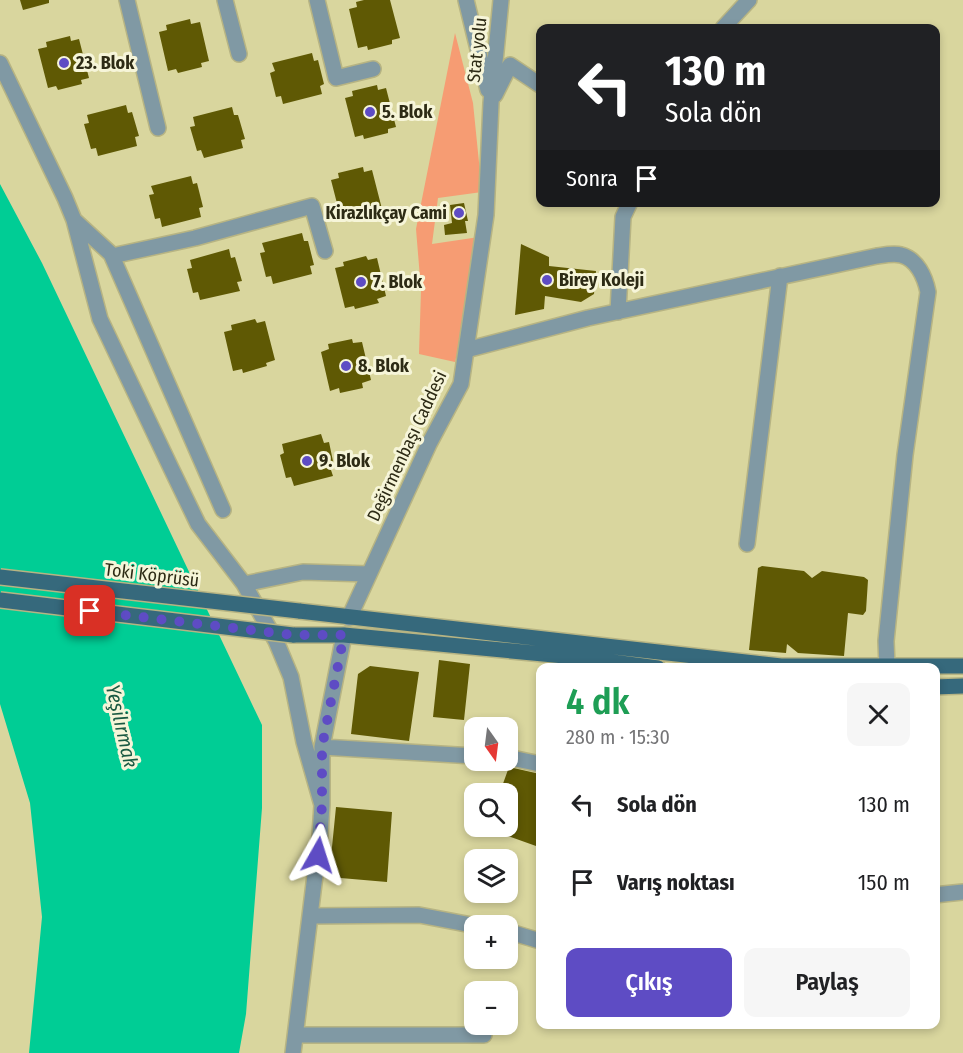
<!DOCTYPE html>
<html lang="tr">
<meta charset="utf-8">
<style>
body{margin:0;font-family:"Fira Sans Condensed",sans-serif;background:#f6f6f6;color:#202124;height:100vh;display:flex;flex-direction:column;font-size:22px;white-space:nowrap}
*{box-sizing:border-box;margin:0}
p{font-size:20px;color:#757577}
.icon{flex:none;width:33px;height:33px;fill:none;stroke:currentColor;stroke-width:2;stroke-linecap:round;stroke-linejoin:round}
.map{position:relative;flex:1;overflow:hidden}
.side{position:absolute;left:536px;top:663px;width:404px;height:366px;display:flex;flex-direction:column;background:#fff;border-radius:12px;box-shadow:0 3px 9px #0003}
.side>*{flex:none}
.guide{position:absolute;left:536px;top:24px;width:404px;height:183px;border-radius:12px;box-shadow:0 3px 9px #0003;background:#202124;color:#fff;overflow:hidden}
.needle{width:39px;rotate:166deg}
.controls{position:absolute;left:464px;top:717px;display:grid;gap:12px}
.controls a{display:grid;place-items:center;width:54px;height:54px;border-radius:12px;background:#fff;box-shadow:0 3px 9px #0003;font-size:30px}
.pin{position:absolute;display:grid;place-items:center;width:51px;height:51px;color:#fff;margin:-26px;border-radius:12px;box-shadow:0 3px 9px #0006}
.me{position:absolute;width:66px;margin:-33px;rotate:6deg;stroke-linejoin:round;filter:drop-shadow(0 0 4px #0008)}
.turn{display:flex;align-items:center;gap:21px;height:126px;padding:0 30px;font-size:27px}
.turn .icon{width:78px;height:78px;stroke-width:2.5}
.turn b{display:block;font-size:42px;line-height:51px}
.then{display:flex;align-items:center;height:57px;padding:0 30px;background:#0003;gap:12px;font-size:22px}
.round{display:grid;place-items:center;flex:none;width:63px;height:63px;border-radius:12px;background:#f6f6f6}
.headline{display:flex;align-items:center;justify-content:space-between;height:102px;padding:0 30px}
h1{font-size:36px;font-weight:600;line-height:45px;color:#1e9e55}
.action{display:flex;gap:12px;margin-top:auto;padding:12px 30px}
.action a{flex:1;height:69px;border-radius:12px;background:#5e4cc4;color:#fff;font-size:24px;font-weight:600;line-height:69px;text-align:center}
.action a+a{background:#f6f6f6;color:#202124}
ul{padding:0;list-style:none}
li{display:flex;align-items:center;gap:18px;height:78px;padding:0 30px}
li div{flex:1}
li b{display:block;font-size:22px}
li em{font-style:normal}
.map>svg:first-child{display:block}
.green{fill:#f69c73}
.water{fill:#00cd95}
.building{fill:#5f5904}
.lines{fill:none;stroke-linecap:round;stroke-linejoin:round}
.minor-casing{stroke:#b7b483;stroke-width:18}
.major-casing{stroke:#b7b483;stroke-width:18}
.minor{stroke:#8099a4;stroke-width:15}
.major{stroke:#36697c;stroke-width:15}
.major-bridge-casing{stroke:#b7b483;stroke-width:18;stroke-linecap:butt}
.major-bridge{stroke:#36697c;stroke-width:15}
.route{stroke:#5e4cc4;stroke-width:10;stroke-dasharray:0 18}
.poi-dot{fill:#5e4cc4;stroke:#f6f5d9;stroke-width:2}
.labels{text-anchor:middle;stroke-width:6;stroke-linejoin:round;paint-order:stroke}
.street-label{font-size:18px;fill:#2d2b15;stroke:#f6f5d9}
.poi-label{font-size:18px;font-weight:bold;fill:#2d2b15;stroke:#f6f5d9;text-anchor:start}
.water-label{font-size:20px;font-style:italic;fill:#195942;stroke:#f6f5d9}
</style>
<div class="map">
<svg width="963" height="1053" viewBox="0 0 963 1053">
<rect width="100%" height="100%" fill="#d9d69e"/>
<path class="green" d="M455,33L473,103L482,192L438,198L432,244L479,237L460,342L455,362L419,354L421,290L416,229Z"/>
<path class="water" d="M0,184L42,263L262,725V808L246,1014L239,1053H29L42,917L30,803L0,704Z"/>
<path class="building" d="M20,0H49V3L23,10Z
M364,0H390L400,38L392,40V44L368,50L367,46L358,48L349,9L357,7L356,2Z
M190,19L191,24L200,22L209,61L201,63L202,67L178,73L176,69L168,71L159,32L167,30L166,25Z
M70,36L71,41L79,39L89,78L81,80L82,84L58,90L56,86L48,88L38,49L47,47L46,42Z
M312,53L314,61L318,60L324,84L320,86L322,94L283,104L281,96L276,97L270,73L275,71L272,63Z
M377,85L378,90L386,88L396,127L388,129V133L364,139L363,135L355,137L345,98L353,96L352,91Z
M126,105L128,113L132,112L139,136L135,137L137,146L98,156L96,148L91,149L84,124L89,123L87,115Z
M232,107L234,115H238L245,139L241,140L243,148L204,158L201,150L197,151L190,127L195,126L193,117Z
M363,167L364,172L372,170L382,209L374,211L375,215L350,221L349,217L341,219L331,180L339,178L338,173Z
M191,176L193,184L197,183L203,207L199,208L201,217L162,227L160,218L155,219L149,195L154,194L151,186Z
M464,203L468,221H465L467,233L445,235L444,225L452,223L450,205Z
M302,233L304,241H308L314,265L310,266L312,274L273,284L271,276L266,277L260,253L265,252L262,243Z
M521,244L549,257V266L596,271L594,294L581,302L545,296L544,309L515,315Z
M229,249L231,258L235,257L242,281L237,282L240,291L200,300L198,292L193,293L187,269L192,268L190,260Z
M366,256L368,260L377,258L386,296L377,299L379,303L355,309L354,306L345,308L335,268L344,266L343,262Z
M255,319L257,323L265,321L275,360L266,363L267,366L243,373L242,369L233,371L224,332L232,330L231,325Z
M352,339L353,343L362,342L371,380L362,383L363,388L340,393L339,388L330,391L321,352L329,349L328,344Z
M321,434L324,443L329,442L334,466L330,467L333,476L294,486L291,477L286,478L280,455L284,453L282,444Z
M762,566L804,571L812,578L822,571L864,577L868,580L866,611L863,615L848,613L844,656L798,653L787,644L786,653L749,650L758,568Z
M439,660L470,664L464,720L433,717Z
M370,666L419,672L409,741L351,734L358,674Z
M509,767L540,774V805L537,814L540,815V836L536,846L485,828L507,826V804L510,795L500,792Z
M336,807L392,812L387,882L329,877Z"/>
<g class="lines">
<defs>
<path id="minor" d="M127,0L158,128
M225,0L239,54
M317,0L336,78L373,69
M466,0L488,90
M723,28L749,0
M0,63L65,198L74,220L100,319L170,466L198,524L244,584L276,641L291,677L304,742L322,805
M495,95L510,65L540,85
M74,220L111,254L223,510
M112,256L195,238L312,206L325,251
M618,312L623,217L630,202
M466,350L588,318L877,256C884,255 894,253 901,255C917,259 925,277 928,292L905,455L886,641L887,667
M747,544L780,276
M244,584L303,572L369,574
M349,618L429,444L461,384L486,215L491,103L501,0
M322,747L474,756
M507,757L540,764
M934,895L963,892
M311,916L419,915L477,926
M507,931L540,941
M296,1035H484
M293,1053L320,835L322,805V747L344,635"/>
<path id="major" d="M299,611L781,666H963
M293,635H344L575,657L658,668
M934,687L963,686"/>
</defs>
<use href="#minor" class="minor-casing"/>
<use href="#major" class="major-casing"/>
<use href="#minor" class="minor"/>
<use href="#major" class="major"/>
<defs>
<path id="major-bridge" d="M0,577L299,611
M0,600L293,635"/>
</defs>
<use href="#major-bridge" class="major-bridge-casing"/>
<use href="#major-bridge" class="major-bridge"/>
</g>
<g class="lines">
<path class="route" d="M90,611L293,635H344L322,747V805L318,855"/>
</g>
<g class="poi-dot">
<circle cx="64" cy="63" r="6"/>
<circle cx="370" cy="112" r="6"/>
<circle cx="459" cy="213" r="6"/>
<circle cx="547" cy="280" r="6"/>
<circle cx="361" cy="282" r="6"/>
<circle cx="346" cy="366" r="6"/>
<circle cx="307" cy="461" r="6"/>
</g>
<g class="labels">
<g class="street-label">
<text transform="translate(477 50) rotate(-84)" y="6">Stat yolu</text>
<text transform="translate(407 446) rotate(-65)" y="6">Değirmenbaşı Caddesi</text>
<text transform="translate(152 575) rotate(7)" y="6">Toki Köprüsü</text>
</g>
<g class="poi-label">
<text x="76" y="69">23. Blok</text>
<text x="382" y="118">5. Blok</text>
<text x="447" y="219" text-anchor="end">Kirazlıkçay Cami</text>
<text x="559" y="286">Birey Koleji</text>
<text x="373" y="288">7. Blok</text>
<text x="358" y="372">8. Blok</text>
<text x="319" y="467">9. Blok</text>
</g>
<g class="water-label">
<text transform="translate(122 726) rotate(77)" y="7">Yeşilırmak</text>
</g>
</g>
</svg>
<div class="controls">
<a><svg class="needle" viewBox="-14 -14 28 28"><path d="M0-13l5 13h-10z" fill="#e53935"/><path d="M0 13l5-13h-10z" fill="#757577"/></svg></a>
<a><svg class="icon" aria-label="search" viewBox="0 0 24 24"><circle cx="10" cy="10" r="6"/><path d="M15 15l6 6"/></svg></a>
<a><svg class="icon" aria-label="layers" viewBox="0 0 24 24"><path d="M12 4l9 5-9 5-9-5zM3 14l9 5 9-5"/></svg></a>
<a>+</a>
<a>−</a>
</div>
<div class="pin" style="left:90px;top:611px;background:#d93025"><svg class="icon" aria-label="arrive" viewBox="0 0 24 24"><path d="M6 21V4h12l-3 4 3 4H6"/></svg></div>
<svg class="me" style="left:318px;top:855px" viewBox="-20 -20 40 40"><path d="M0-17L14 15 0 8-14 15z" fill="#5e4cc4" stroke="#fff" stroke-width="4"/></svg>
<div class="guide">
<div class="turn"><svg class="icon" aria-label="left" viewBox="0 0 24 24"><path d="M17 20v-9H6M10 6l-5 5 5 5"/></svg><div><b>130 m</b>Sola dön</div></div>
<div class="then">Sonra<svg class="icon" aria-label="arrive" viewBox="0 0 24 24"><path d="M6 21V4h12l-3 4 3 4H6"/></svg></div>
</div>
<section class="side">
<div class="headline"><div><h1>4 dk</h1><p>280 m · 15:30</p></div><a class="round"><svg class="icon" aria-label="close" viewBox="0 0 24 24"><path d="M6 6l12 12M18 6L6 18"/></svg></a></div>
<ul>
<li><svg class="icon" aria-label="left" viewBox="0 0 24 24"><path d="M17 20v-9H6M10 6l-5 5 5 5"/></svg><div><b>Sola dön</b></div><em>130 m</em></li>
<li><svg class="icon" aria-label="arrive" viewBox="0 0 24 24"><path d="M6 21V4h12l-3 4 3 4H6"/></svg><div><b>Varış noktası</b></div><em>150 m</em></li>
</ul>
<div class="action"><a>Çıkış</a><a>Paylaş</a></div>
</section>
</div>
